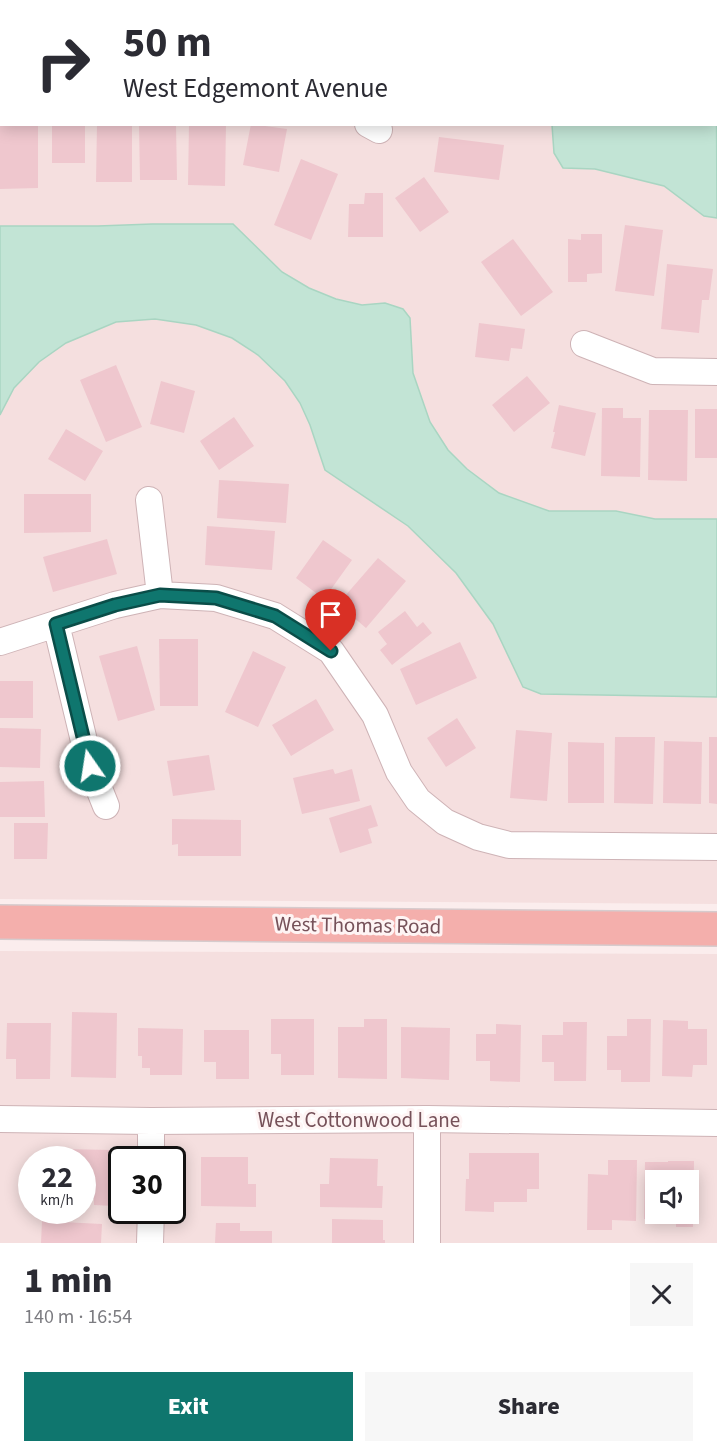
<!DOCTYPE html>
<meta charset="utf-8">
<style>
body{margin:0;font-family:"Source Sans 3",sans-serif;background:#f7f7f7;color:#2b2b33;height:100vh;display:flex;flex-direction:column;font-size:22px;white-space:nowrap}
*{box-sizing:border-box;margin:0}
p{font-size:20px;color:#7c7c81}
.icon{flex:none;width:33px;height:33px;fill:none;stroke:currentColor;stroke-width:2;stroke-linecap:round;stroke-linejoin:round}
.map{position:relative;height:1243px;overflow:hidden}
.details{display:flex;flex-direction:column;background:#fff;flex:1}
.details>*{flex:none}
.top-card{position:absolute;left:0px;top:0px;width:717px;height:126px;box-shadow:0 3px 15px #0003;background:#fff;color:#2b2b33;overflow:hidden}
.buttons{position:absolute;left:645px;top:1170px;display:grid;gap:12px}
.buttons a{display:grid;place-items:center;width:54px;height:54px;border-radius:0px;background:#fff;box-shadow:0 3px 15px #0003;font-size:30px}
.speed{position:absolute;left:18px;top:1146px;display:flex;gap:12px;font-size:30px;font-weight:700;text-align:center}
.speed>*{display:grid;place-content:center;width:78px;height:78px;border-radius:50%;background:#fff;box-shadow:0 3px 15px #0003;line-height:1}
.speed small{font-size:15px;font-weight:400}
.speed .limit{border:3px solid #111;border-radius:9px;background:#fff;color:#111}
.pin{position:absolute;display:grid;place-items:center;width:51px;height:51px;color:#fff;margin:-62px -26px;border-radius:50% 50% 50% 0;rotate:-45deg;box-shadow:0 0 6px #0007}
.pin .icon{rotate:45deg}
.me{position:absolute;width:66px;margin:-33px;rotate:347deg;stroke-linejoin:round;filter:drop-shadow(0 0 4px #0008)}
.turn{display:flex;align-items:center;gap:21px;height:126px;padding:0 24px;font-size:27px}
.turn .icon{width:78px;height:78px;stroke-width:2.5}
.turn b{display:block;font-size:42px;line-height:51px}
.round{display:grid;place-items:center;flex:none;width:63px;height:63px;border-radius:0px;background:#f7f7f7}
.summary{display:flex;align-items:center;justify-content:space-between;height:102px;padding:0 24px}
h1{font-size:36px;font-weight:800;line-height:45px}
.action{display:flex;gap:12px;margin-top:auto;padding:12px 24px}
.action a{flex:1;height:69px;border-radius:0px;background:#0f766e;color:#fff;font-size:24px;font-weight:800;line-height:69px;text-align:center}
.action a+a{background:#f7f7f7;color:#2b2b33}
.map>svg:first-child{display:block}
.residential{fill:#f5dfdf;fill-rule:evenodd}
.water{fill:#c2e4d5;stroke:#a9d5c2;stroke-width:1.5}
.building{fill:#efc7ce;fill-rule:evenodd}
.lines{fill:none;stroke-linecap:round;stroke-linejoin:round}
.minor-casing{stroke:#ceb3b6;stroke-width:28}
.major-casing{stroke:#d6cbcd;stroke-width:36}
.minor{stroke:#fff;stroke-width:26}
.major{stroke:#f4afac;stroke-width:33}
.route-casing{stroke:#0a4d48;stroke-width:15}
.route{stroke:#0f766e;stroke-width:10}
.labels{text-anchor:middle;stroke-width:6;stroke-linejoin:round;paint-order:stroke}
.street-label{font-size:21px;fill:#765159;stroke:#fef4f4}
</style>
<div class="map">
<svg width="717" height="1243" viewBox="0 0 717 1243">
<rect width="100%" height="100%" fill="#fbeded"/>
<path class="residential" d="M0,0H717V904L0,899ZM2,2H716V124H2Z
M0,951L717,954V1243H0ZM32,1160H82V1210H32ZM122,1160H172V1210H122ZM656,1180H688V1214H656Z"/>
<path class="water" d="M490,0H672L677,1L492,2Z
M716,10L717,218L704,216L664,186L595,169L563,168L554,153L552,125L716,124Z
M152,224H233L282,272L309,288L336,299L362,305L385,303L403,309L410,318L413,373L430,422L448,450L467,469L499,493L549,511H616L655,519H717V697L541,694L523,687L493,624L456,573L408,526L325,470L310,425L300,403L285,381L258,355L232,338L196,325L155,319L116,322L66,343L39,362L14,388L0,415V226H98Z"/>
<path class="building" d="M0,124H38V188L0,189Z
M52,124H85V163H52Z
M97,124H132V182H96Z
M139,124H176L177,180H140Z
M189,124H226L225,186L188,185Z
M251,124L287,129L279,172L243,165Z
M439,137L504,145L499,180L434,172Z
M301,159L338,174L311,240L274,225Z
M424,177L449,212L420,232L395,198Z
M365,193H383V237H348L349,204H364Z
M625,225L663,230L654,296L615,291Z
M581,234H602V273L587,274V282H568V239L581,240Z
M513,239L553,292L521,316L481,262Z
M667,264L713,269L709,300H702L699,333L661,329Z
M479,323L525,329L522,349L511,348L509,361L475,357Z
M116,365L142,427L106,442L80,380Z
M527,376L550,403L514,432L492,405Z
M161,381L195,391L184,433L150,424Z
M559,405L596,413L585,456L551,448L555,432H553Z
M602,408H623V418H641L640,477L601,476Z
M695,409H717V458H695Z
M649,410H688L687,481L648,480Z
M234,417L254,446L219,470L200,441Z
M66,429L103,451L85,481L48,459Z
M219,480L289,484L286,523L217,518Z
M24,494H91V532L24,533Z
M207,526L275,531L272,570L205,565Z
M107,539L117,574L53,592L43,557Z
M323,540L352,560L324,599L296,578Z
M378,558L406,581L366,628L338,604Z
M405,611L417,627L423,622L432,633L392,665L380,650L387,644L378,632Z
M159,639H198V706H160Z
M460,642L477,678L416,705L400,669Z
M137,646L155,710L118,721L99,656Z
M253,651L286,667L258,727L225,712Z
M0,681H33V718H0Z
M316,699L334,730L291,756L272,725Z
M457,718L476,748L446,767L427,738Z
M0,728L41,729L40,768L0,767Z
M516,730L552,733L547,801L510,798Z
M615,737H655L653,804L614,803Z
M709,737H717V804L709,803Z
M664,741L702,742L701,804L663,803Z
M568,742L604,743V803H568Z
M209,755L215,790L173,796L167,761Z
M333,769L335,774L352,769L360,801L302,814L293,778Z
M44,781L45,817H0V782Z
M371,805L378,826L368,829L372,843L340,853L329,818Z
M172,819L241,820V856H178V844L172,845Z
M14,823H48L47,859H14Z
M72,1012L117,1013L116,1078L71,1077Z
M271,1019H314V1075H281V1054H271Z
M364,1019H387V1079L338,1078V1027H364Z
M627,1019H651L650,1082H621V1070H607V1036H627Z
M663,1020L688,1021V1029H707V1065H693L692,1077L662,1076Z
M563,1022H587L586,1081H554V1062H542V1035H563Z
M7,1023H51L50,1079H16V1059H6Z
M496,1024L521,1025L520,1082L490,1081V1061H476V1034H496Z
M401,1027L450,1028L449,1080L401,1078Z
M138,1028L183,1029L182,1075H150V1068H142V1056H138Z
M204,1030H249V1079H216V1062H204Z
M61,1149L113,1150L112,1170H115L114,1206L94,1205V1199H82V1160H61Z
M469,1153H539V1189H527V1202H494V1212L465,1211L466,1179H469Z
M201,1157H248V1184H256V1207L201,1206Z
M330,1158L378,1159L377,1186H383L382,1208L320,1207V1184H329Z
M608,1160H637L636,1221L612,1220V1230H587L588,1174L608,1175Z
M668,1161H694L693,1227H676V1219H644L645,1162H668ZM656,1180H688V1214H656Z
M332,1219L383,1220V1240H385V1243H332Z
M42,1221L102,1224L101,1243H41Z
M216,1223H240V1231H272V1243H215Z"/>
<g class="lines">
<defs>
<path id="minor" d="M0,78H2
M368,124L379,130
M584,344L653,371L717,372
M149,500L160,595
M56,624L90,766L106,806
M0,642L115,605L160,595L216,598L275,616L331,651L375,715L399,772L418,800L445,822L478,837L509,845L717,847
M0,1119L151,1121L427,1119L717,1123
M427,1119V1243
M151,1160V1121
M150,1243L151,1210"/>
<path id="major" d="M0,922L717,929"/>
</defs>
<use href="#minor" class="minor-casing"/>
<use href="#major" class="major-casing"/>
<use href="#minor" class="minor"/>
<use href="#major" class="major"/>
</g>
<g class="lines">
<defs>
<path id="route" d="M90,766L56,624L115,605L160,595L216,598L275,616L331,651"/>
</defs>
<use href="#route" class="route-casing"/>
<use href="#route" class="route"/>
</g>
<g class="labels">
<g class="street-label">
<text transform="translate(358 925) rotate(1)" y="7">West Thomas Road</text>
<text x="359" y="1127">West Cottonwood Lane</text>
</g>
</g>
</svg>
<div class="buttons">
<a><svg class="icon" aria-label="sound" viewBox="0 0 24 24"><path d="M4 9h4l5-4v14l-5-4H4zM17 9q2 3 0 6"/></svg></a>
</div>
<div class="speed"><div>22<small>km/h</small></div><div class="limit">30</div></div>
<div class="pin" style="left:331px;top:651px;background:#d93025"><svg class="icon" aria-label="arrive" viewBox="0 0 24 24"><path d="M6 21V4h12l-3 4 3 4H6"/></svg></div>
<svg class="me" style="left:90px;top:766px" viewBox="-20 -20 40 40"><circle r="17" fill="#0f766e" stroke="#fff" stroke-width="3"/><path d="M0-11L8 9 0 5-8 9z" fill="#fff"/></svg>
<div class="top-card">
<div class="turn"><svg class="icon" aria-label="right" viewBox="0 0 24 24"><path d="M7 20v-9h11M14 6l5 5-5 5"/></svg><div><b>50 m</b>West Edgemont Avenue</div></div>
</div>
</div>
<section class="details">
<div class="summary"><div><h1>1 min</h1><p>140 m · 16:54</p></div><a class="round"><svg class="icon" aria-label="close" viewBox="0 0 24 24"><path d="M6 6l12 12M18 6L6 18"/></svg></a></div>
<div class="action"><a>Exit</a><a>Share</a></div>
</section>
